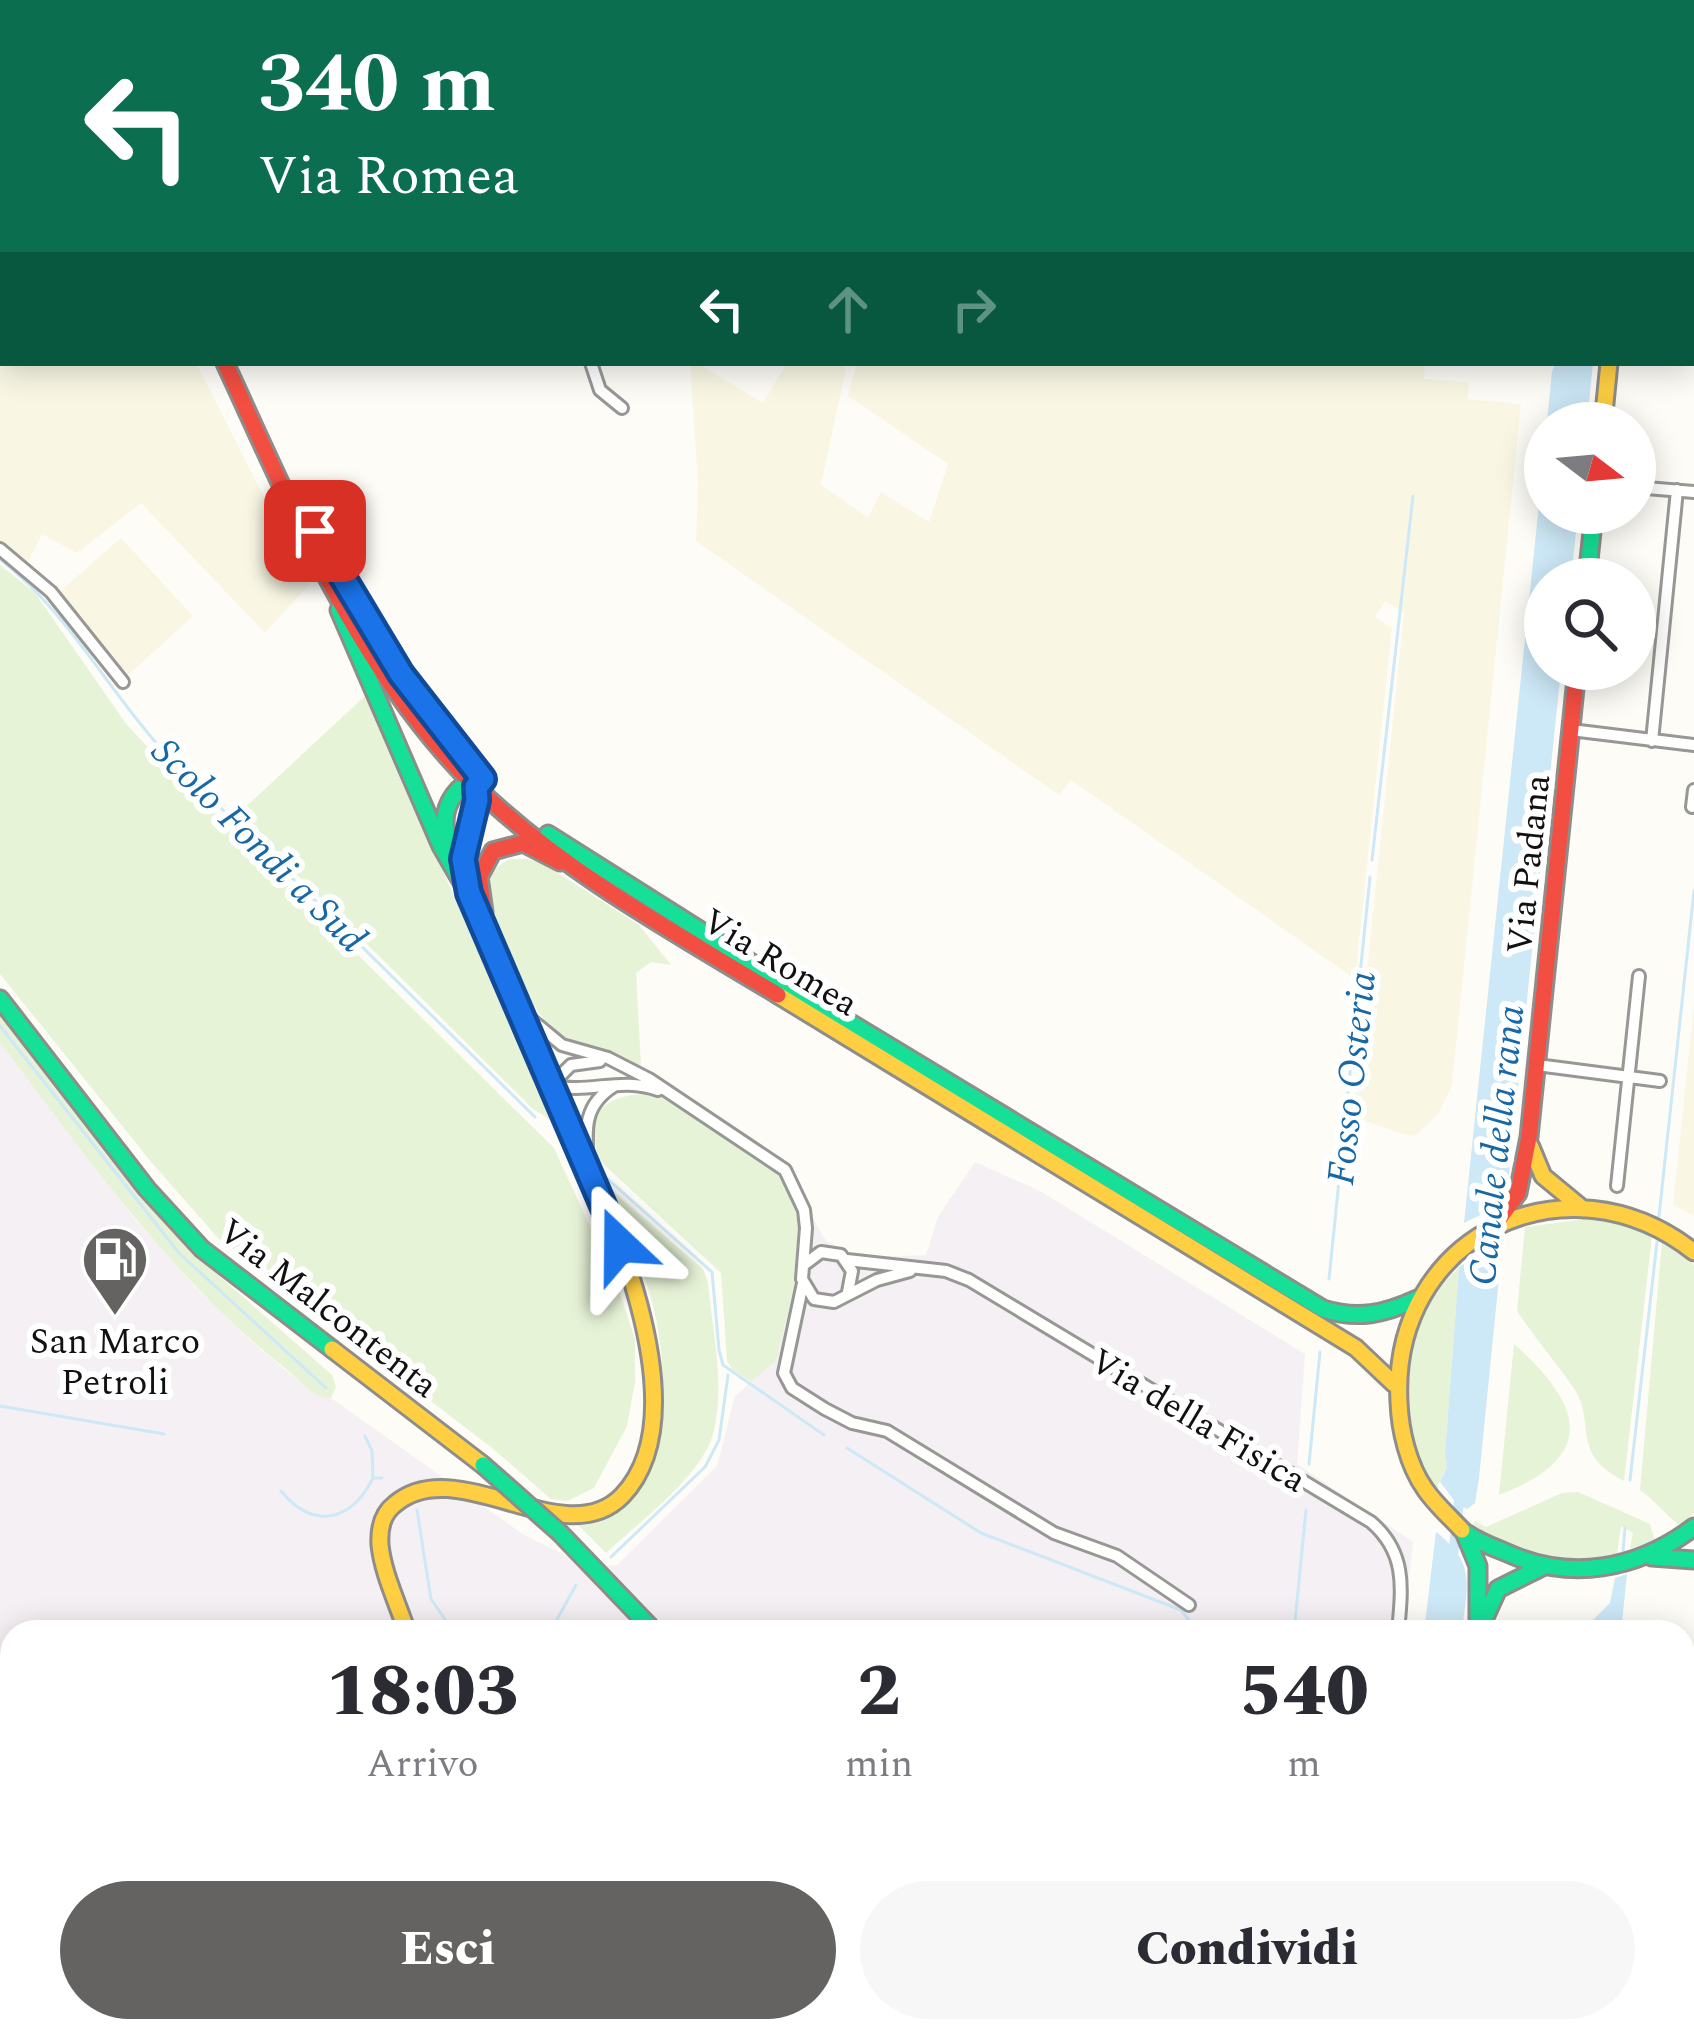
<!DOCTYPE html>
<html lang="it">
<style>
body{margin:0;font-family:Spectral,serif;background:#f7f7f7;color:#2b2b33;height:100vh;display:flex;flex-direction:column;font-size:45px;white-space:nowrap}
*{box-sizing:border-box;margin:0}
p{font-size:39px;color:#7c7c81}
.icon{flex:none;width:66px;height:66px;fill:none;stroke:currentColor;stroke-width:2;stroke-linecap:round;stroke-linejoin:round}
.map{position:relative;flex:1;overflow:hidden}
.drawer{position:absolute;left:0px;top:1620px;width:1695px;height:423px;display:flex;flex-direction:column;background:#fff;border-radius:36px 36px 0 0;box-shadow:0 6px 30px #0003}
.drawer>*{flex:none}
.banner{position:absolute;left:0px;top:0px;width:1695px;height:366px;box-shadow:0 6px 30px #0003;background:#0b6e4f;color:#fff;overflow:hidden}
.needle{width:78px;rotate:106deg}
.tools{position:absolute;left:1524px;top:402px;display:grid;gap:24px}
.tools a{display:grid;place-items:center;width:132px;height:132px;border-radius:50%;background:#fff;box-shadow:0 6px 30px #0003;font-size:60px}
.pin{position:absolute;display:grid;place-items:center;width:102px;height:102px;color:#fff;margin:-51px;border-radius:24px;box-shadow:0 6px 18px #0006}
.me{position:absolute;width:132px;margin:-66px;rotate:337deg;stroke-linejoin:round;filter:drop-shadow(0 0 9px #0008)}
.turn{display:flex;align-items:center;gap:42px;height:252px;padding:0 60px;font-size:54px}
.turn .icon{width:156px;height:156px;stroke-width:2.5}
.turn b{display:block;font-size:84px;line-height:102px}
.lanes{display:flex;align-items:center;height:114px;padding:0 60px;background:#0003;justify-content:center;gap:60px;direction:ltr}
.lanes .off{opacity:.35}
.eta{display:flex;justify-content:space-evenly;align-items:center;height:204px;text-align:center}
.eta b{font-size:72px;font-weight:800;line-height:84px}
.cta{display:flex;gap:24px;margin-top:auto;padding:24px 60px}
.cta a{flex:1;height:138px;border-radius:72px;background:#646362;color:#fff;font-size:48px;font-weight:800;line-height:138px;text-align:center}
.cta a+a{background:#f7f7f7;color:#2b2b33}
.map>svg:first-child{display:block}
.industrial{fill:#f5f0f3}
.farmland{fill:#f9f7e4}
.green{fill:#e7f3d7}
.water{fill:#cde8f7}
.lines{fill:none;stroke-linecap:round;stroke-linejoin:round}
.stream{stroke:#cde8f7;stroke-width:3}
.canal{stroke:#cde8f7;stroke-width:10}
.street-casing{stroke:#979795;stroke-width:16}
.fast-casing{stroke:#8e8d8b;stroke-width:21}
.slow-casing{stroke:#8e8d8b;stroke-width:21}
.jam-casing{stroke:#8e8d8b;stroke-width:21}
.street{stroke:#fffffe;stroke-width:10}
.fast{stroke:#16e098;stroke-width:15}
.slow{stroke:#ffcf43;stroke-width:15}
.jam{stroke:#f24e42;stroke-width:15}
.fast-bridge-casing{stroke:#8e8d8b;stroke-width:21;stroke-linecap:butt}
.fast-bridge{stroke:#16e098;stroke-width:15}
.route-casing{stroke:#114b97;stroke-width:30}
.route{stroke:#1a73e8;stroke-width:21}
.labels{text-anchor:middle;stroke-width:12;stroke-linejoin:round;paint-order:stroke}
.street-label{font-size:36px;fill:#111;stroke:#fff}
.poi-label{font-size:36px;fill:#111;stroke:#fff}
.water-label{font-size:39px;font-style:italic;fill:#1768a6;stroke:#fff}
</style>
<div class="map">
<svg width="1694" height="2041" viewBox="0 0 1694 2041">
<rect width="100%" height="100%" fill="#fdfcf7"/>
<path class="industrial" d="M66,0H414L67,3Z
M0,1043L133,1217L194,1286L253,1343L313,1393L331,1398L524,1535L590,1567L617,1565L717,1466L735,1396L776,1360L811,1215L826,1241L859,1258L926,1255L938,1217L975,1162L1040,1191L1305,1354L1297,1464L1413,1542L1403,1632H12V2031H1261L1255,2041H0Z
M1692,1669L1694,1670V1952L1683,1940V1689Z
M1683,1991L1694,1995V2041H1557L1561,2039L1558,2031H1683Z"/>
<path class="farmland" d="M0,224H3V363H196L309,585L265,633L141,503L77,553L42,534L27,564L0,543Z
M690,363H697L763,403L787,363L844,364L846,369L821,485L868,517L881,492L929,522L948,464L848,396L857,363H1425L1424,379L1469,383L1468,399L1521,404L1452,1085L1439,1113L1420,1132L1414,1136L1402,1134L1352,1116L1404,613L1385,601L1375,617L1392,628L1355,979L1071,780L1059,795L696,541L698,484Z
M121,538L193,616L125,678L58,593Z
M1694,1004V1216L1673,1205Z"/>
<path class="green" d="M0,565L35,593L127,725L155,755L554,1148L617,1285L635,1339V1382L627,1426L594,1488L567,1501L551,1499L492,1448L218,1238L152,1163L0,974Z
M366,695L553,1122L532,1108L237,815Z
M509,859H528L544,864L639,925L671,965L651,962L636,973L641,1066C613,1053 569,1047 548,1024C527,1002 478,907 489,878C493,869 501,864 509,859Z
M0,1008L193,1253L332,1375L336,1387L331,1398C311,1398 301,1381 286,1369C171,1279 88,1158 0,1043Z
M645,1094L662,1098L775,1170L796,1207L802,1254L776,1361L751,1382L732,1369L727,1361L721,1273L598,1159C589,1115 599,1096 645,1094Z
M601,1181L703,1269L708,1282C712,1330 726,1386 713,1434C701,1477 639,1522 606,1553L573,1520C589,1519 604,1518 618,1509C678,1471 667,1349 649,1291C638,1254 617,1217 601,1181Z
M1586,1219L1617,1223L1652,1236L1624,1481C1568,1452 1598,1423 1573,1387C1555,1361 1534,1337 1517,1311L1525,1227Z
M1662,1242L1694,1265V1513L1681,1526C1664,1514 1656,1501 1640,1490Z
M1459,1267L1445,1454L1447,1466L1437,1488C1388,1419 1398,1325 1459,1267Z
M1514,1344C1583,1405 1599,1457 1499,1495Z
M1578,1492L1650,1524L1655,1541L1630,1549L1633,1533L1621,1526L1617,1554C1568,1572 1513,1553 1473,1525L1475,1521L1486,1527L1562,1493Z"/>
<path class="water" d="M1556,363H1593L1587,423H1547L1552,371Z
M1545,447V513H1578L1571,579H1545V669H1561L1508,1184L1498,1206L1464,1223Z
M1495,1245L1502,1248L1479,1478L1475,1503L1467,1509L1457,1504L1440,1482L1447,1467L1445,1454L1459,1267Z
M1436,1532C1477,1564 1467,1585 1462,1632H1424Z
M1627,1574L1621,1632H1581L1610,1603L1615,1578Z"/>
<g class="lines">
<path class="stream" d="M0,559C68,612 108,691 166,754L535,1117
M1372,860L1413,496
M0,1026L179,1253L326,1388
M601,1173L712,1272L719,1350L723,1365L824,1435
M1659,1216L1694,891
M1329,1279L1370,877
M0,1406L164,1434
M365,1436L372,1451L373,1478H382
M847,1448L981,1533L1181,1610L1198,1632
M1309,1464L1320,1352
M1630,1480L1657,1242
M281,1491C313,1530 351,1522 373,1478
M417,1510L431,1599L453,1631L462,1632
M1623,1551L1625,1528
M611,1557L705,1467L719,1440L728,1375
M550,1632L576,1585
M1294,1632L1306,1510
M1635,1632L1647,1628L1654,1632
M1683,1646L1694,1652"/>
<path class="canal" d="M1453,1557L1460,1492
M1683,1971L1694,1975"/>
<defs>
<path id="street" d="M619,0V3
M1242,0L1243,3
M1399,0L1401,3
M458,3L459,0
M538,3V0
M0,181L3,180
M591,363L600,390L622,408
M1635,487L1694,492
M0,549L51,592L123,682
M1571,730L1694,745
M1652,741L1677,490
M1692,807L1694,790
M522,1012L562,1045L608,1058L649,1079L785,1170L804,1210L806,1228L802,1279L814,1299L834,1302L877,1280L910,1271
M600,1061L571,1065L551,1085C588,1095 620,1076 658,1090
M1537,1065L1660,1081
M588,1164C586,1131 582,1106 614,1086
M1617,1186L1639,976
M847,1260L946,1271L969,1280L1371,1522C1407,1553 1402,1588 1398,1632
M805,1264L821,1252L841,1255L852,1271L848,1292
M803,1283L784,1373L792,1388L825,1409L852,1423L887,1431L1054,1533L1117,1556L1189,1605
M1683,1716L1694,1692
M1683,1921L1694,1927
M1250,2031V2041
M357,2041L359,2031
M1236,2041L1241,2031"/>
<path id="fast" d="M55,0L56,3
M307,517L372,627
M1587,579L1594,513
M339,610L441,846L468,893L528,1031
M548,834L763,970L1323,1309C1358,1320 1384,1314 1417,1299
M448,844C443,822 443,806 459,789L476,787L483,779
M0,999L147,1189L202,1249L332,1349
M1462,1530C1474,1540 1490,1546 1505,1552C1570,1582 1637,1570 1694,1527
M1464,1532L1478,1566V1632
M560,1533L655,1632
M1652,1557L1694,1560
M1482,1624L1498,1589L1542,1567
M0,1707L12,1709"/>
<path id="slow" d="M1692,8L1694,3
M0,147L3,149
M1603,423L1609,363
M467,884C461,846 479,822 476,787
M778,995L1356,1348L1394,1384
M1531,1147L1543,1176L1583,1209
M332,1349L483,1465
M1462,1530C1450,1517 1435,1504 1425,1489C1408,1465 1400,1430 1399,1402C1390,1236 1567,1151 1694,1252
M407,1632C398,1604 383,1574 380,1545C379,1528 382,1514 395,1504C457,1451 564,1555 622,1496C717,1397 572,1134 528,1031
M1450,2031L1452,2041"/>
<path id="jam" d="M636,3L644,0
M225,363C292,508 360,674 476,787C562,871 676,933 778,995
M484,912L479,877L493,851L523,843L560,862
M1497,1222L1518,1193L1529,1137L1577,669
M1087,2031L1104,2041"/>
</defs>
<use href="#street" class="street-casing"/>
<use href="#fast" class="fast-casing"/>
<use href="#slow" class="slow-casing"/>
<use href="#jam" class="jam-casing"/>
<use href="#street" class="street"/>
<use href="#fast" class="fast"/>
<use href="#slow" class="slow"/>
<use href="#jam" class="jam"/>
<defs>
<path id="fast-bridge" d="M483,1465L560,1533"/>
</defs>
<use href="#fast-bridge" class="fast-bridge-casing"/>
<use href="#fast-bridge" class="fast-bridge"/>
</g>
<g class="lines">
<defs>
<path id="route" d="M315,531L401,674L483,779L476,787L477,800L463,859L469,893L620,1245"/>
</defs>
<use href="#route" class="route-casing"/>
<use href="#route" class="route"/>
</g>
<defs>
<symbol id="fuel-pin" viewBox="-11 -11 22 30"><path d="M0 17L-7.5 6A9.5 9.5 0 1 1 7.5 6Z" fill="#646362" stroke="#fff"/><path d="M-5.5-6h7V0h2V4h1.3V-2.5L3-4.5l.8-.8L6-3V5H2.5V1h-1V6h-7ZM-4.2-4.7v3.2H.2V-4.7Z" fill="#fff"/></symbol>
</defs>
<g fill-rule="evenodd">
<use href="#fuel-pin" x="77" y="1221" width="76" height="104"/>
</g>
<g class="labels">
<g class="street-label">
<text transform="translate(1527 864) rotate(-84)" y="13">Via Padana</text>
<text transform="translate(781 961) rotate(31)" y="13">Via Romea</text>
<text transform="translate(329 1307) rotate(38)" y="13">Via Malcontenta</text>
<text transform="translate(1199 1419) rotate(31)" y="13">Via della Fisica</text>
</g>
<g class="poi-label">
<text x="115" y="1353">San Marco<tspan x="115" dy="41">Petroli</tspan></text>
</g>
<g class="water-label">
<text transform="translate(260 844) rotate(45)" y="14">Scolo Fondi a Sud</text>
<text transform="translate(1350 1078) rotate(-84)" y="14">Fosso Osteria</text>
<text transform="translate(1495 1145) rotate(-84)" y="14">Canale della rana</text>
</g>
</g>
</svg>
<div class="tools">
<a><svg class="needle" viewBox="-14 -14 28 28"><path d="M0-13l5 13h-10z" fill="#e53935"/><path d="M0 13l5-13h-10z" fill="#7c7c81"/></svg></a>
<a><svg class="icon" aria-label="search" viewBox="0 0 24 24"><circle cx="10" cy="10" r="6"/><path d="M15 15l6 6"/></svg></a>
</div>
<div class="pin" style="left:315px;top:531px;background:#d93025"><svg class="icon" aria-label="arrive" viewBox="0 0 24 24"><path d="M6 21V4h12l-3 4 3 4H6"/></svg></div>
<svg class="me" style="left:620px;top:1245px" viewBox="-20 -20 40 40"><path d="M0-17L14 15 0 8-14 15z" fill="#1a73e8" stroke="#fff" stroke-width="4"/></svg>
<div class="banner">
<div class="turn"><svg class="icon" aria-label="left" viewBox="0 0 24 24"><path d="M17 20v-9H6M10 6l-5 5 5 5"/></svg><div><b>340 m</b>Via Romea</div></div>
<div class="lanes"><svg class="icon" aria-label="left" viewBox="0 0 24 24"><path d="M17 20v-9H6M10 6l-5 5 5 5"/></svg><svg class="icon off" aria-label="ahead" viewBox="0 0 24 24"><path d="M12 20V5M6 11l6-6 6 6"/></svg><svg class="icon off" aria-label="right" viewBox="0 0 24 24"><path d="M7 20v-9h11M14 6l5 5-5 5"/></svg></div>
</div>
<section class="drawer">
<div class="eta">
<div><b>18:03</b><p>Arrivo</p></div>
<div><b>2</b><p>min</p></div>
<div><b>540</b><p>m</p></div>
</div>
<div class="cta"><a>Esci</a><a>Condividi</a></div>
</section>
</div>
